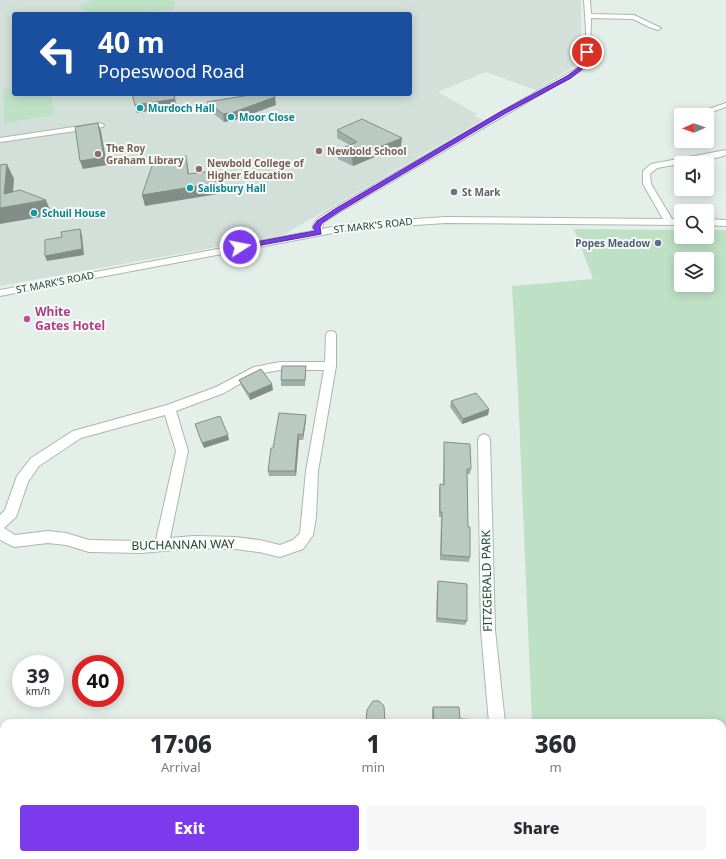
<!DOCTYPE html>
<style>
body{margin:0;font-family:"Noto Sans",sans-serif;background:#f7f7f7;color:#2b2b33;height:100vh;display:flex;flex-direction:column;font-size:15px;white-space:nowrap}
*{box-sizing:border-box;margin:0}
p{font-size:13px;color:#7c7c81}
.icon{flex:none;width:22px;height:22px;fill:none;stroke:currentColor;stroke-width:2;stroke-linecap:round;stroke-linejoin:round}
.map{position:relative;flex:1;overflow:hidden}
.drawer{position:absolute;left:0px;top:719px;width:726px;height:140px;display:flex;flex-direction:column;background:#fff;border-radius:12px 12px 0 0;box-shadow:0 2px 10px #0003}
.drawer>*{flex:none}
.hud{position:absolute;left:12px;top:12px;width:400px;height:84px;border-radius:4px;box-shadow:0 2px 10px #0003;background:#1a4fa0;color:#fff;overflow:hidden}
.needle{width:26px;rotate:268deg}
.fabs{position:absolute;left:674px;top:108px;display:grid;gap:8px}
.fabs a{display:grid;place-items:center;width:40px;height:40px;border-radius:4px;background:#fff;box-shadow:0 2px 10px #0003;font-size:20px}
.speed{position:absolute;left:12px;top:655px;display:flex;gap:8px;font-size:20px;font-weight:700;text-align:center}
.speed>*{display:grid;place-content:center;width:52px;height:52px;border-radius:50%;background:#fff;box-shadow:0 2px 10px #0003;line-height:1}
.speed small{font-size:10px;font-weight:400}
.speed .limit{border:6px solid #d22;background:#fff;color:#111}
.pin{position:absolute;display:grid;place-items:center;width:34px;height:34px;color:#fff;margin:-17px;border:2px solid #fff;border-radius:50%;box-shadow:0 1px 4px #0007}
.me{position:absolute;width:44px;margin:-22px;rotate:79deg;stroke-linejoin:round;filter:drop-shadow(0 0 3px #0008)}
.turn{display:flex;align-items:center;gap:14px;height:84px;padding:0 20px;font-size:18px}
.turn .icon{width:52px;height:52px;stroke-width:2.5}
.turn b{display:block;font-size:28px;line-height:34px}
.eta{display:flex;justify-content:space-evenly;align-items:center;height:68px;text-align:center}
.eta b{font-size:24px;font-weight:800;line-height:28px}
.cta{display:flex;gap:8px;margin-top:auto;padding:8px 20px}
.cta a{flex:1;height:46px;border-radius:4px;background:#7c3aed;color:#fff;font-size:16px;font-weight:800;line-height:46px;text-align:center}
.cta a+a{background:#f7f7f7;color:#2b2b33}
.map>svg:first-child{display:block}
.built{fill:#d3dfd9;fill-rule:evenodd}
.green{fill:#bee0c5;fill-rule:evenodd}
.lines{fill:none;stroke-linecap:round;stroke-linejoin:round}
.minor-casing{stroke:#a7b8b1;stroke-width:2}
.minor{fill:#fff;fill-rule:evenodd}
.wall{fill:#a0aea8}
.shaded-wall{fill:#828d88}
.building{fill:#bacac3;stroke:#828d88}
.route{fill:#7c3aed;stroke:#51269a}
.culture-dot{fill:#0f9aa8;stroke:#f6fbf8;stroke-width:1.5}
.education-dot{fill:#8d6e63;stroke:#f6fbf8;stroke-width:1.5}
.worship-dot{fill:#6b7280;stroke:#f6fbf8;stroke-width:1.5}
.service-dot{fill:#5c6f8a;stroke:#f6fbf8;stroke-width:1.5}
.hotel-dot{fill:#d1479c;stroke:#f6fbf8;stroke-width:1.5}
.labels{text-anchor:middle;stroke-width:4;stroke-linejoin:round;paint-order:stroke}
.far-culture-label{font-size:10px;font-weight:bold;fill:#0d838f;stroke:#f6fbf8;text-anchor:start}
.far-education-label{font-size:10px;font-weight:bold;fill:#785e54;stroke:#f6fbf8;text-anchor:start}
.far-worship-label{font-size:10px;font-weight:bold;fill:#5b616d;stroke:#f6fbf8;text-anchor:start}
.far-street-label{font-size:10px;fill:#234238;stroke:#f6fbf8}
.far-service-label{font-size:10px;font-weight:bold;fill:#4e5e75;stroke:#f6fbf8;text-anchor:end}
.hotel-label{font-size:12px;font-weight:bold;fill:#b23c85;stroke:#f6fbf8;text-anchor:start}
.street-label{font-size:12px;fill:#234238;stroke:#f6fbf8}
</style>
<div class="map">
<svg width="726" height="859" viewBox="0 0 726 859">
<rect width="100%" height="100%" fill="#e5efea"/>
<path class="built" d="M0,0H581V62L536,90L486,72L438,92L477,114L474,116L483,120L283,235L0,286ZM14,14H410V94H14Z"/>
<path class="green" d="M94,0H170L175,1L173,10L144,12L145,14H90L80,5Z
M14,88V94H51L54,115L4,123L3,89Z
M574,229L681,230V237H707V230H726V767L722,768V723H532L518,393L512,286L593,279ZM681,259H707V285H681Z"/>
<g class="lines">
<defs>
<path id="minor" d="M584,0H590L591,14L634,15L661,28L658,30L649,27L633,19L591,18L590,55L584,69L340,212L323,223L322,229L354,223L446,217L663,219L643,184V171L651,164L726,150V155L720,157L657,168L650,174L651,184L672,219H681V225L446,223L354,229L0,296V290L313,231C311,219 326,214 334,208L579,67C590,48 585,21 584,0Z
M726,103V107L703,115H692Z
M100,123L104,125L103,127L0,142V138Z
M707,219L726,220V226L707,225Z
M331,331L335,332L336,335V366L318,471L316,517L313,535L303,549L280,557L259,552L235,549L194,548L142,553L89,552L66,545L48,543L14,547L0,540V515L5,510L17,476L31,458L73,431L167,405L216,387L254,367L280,362H325L326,335L327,332ZM280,370H324L306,471L300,533L293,540L280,545L259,540L235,537L194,536L170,538L188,451L176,411L224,393L257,374ZM165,415L176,451L156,540L142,541L89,540L66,533L48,531L15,535L4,528L16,517L28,482L39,466L81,438Z
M484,434L488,436L490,439L495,630L505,723H489L481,630L478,439L480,436Z
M0,768H4V786H0Z
M722,786H726V804H722Z"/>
</defs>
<use href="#minor" class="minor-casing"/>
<use href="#minor" class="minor"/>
</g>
<path class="wall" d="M207,102L276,105L235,120L224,122L209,110Z
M337,130L401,146L353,166L338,159V150L350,145L337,138Z
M306,366V372L305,386H281V380Z
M239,380L273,390L250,400L241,385Z
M451,401L489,409L488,415L462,424L450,407Z
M306,415V420L303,440H299L296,476H269L268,471Z
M444,442L471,469L470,474H467L468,527L470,557L469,562L440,560L441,517H439V489L440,484H443L444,447Z
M438,581L467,621L465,625L436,622L437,586Z
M433,707L460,719L481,723H432V710Z"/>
<path class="shaded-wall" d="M275,97L276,105L235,120L224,122L223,114Z
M175,99L177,106L137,113L135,105Z
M98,123L101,131L107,165L83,169L80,161Z
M402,138L401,146L353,166L352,158Z
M186,156L188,167L190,185L188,174Z
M7,164L14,179L12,206L46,200L52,215L0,224V208Z
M214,171L218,194L145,206L142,195Z
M80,229L82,235L84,255L47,261L45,256Z
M272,384L273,390L250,400L249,394Z
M489,409L488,415L462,424L463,419Z
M306,415V420L303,440V435Z
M298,434L299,440L296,476L295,471Z
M228,435L229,440L204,448L202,443Z"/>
<path class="building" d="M132,94H174L175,99L135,105Z
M256,94H274L275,97L234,112L223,114L207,102Z
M362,119L402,138L352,158L338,150L357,142L337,130Z
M98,123L104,157L80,161L75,127Z
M186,156L188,174L214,171L216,183L142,195L153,163Z
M7,164L4,194L20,190L46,200L0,208V165Z
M80,229L82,249L45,256V240L62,237L61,232Z
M282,366H306L305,380H281Z
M261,369L272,384L249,394L239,380Z
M476,393L489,409L463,419L451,401Z
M279,413L306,415L303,435L298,434L295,471H268L271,448H273Z
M220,416L228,435L202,443L195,424Z
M444,442L470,444L471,469H467L468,527H470V557L441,555L442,512H440V484L444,485Z
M438,581L467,584V621L437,618Z
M373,701H379L384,706L385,723H366L367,710Z
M433,707H459L460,719L481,720V723H434Z"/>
<path class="route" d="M587,50L590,52L586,66L571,78L506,113L340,211L322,223L320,227L321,234L240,249L237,247L240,245L315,231L313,227L317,221L335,209L502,111L567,76L582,65L585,52Z"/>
<g class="culture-dot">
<circle cx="140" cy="108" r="4"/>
<circle cx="231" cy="117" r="4"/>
<circle cx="190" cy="188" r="4"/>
<circle cx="34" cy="213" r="4"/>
</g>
<g class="education-dot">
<circle cx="319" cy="151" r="4"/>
<circle cx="98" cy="154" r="4"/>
<circle cx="199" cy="169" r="4"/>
</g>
<circle class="worship-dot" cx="454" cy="192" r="4"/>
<circle class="service-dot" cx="658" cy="243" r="4"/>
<circle class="hotel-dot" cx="27" cy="319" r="4"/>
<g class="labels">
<g class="far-culture-label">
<text x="148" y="112">Murdoch Hall</text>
<text x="239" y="121">Moor Close</text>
<text x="198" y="192">Salisbury Hall</text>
<text x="42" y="217">Schuil House</text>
</g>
<g class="far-education-label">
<text x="106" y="152">The Roy<tspan x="106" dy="12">Graham Library</tspan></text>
<text x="327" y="155">Newbold School</text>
<text x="207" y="167">Newbold College of<tspan x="207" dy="12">Higher Education</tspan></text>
</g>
<g class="far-worship-label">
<text x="462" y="196">St Mark</text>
</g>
<g class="far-street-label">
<text transform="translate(373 225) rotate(-6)" y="4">ST MARK'S ROAD</text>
<text transform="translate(55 282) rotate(-11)" y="4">ST MARK'S ROAD</text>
</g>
<g class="far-service-label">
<text x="650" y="247">Popes Meadow</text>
</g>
<g class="hotel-label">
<text x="35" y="316">White<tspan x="35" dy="14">Gates Hotel</tspan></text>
</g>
<g class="street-label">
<text transform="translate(183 545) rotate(-1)" y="4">BUCHANNAN WAY</text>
<text transform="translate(487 581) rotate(-91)" y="4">FITZGERALD PARK</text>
</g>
</g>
</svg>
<div class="fabs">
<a><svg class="needle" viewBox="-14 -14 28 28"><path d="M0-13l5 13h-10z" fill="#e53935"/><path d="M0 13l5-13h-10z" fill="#7c7c81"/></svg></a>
<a><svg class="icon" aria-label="sound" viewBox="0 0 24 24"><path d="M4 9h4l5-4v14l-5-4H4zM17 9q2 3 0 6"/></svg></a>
<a><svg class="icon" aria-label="search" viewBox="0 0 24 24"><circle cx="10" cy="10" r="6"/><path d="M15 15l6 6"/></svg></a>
<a><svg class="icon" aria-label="layers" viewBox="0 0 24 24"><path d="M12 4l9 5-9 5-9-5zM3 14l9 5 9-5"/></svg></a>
</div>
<div class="speed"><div>39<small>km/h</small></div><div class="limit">40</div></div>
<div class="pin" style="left:587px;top:52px;background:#d93025"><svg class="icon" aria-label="arrive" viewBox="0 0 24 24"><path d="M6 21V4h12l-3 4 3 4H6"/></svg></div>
<svg class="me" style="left:240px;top:247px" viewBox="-20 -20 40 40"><circle r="17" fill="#7c3aed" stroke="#fff" stroke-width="3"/><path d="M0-11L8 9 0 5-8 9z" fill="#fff"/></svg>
<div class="hud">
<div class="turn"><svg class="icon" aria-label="left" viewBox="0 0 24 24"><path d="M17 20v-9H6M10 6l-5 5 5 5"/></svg><div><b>40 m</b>Popeswood Road</div></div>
</div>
<section class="drawer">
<div class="eta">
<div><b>17:06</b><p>Arrival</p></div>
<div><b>1</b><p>min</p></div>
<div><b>360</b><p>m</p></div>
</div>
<div class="cta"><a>Exit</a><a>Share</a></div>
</section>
</div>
